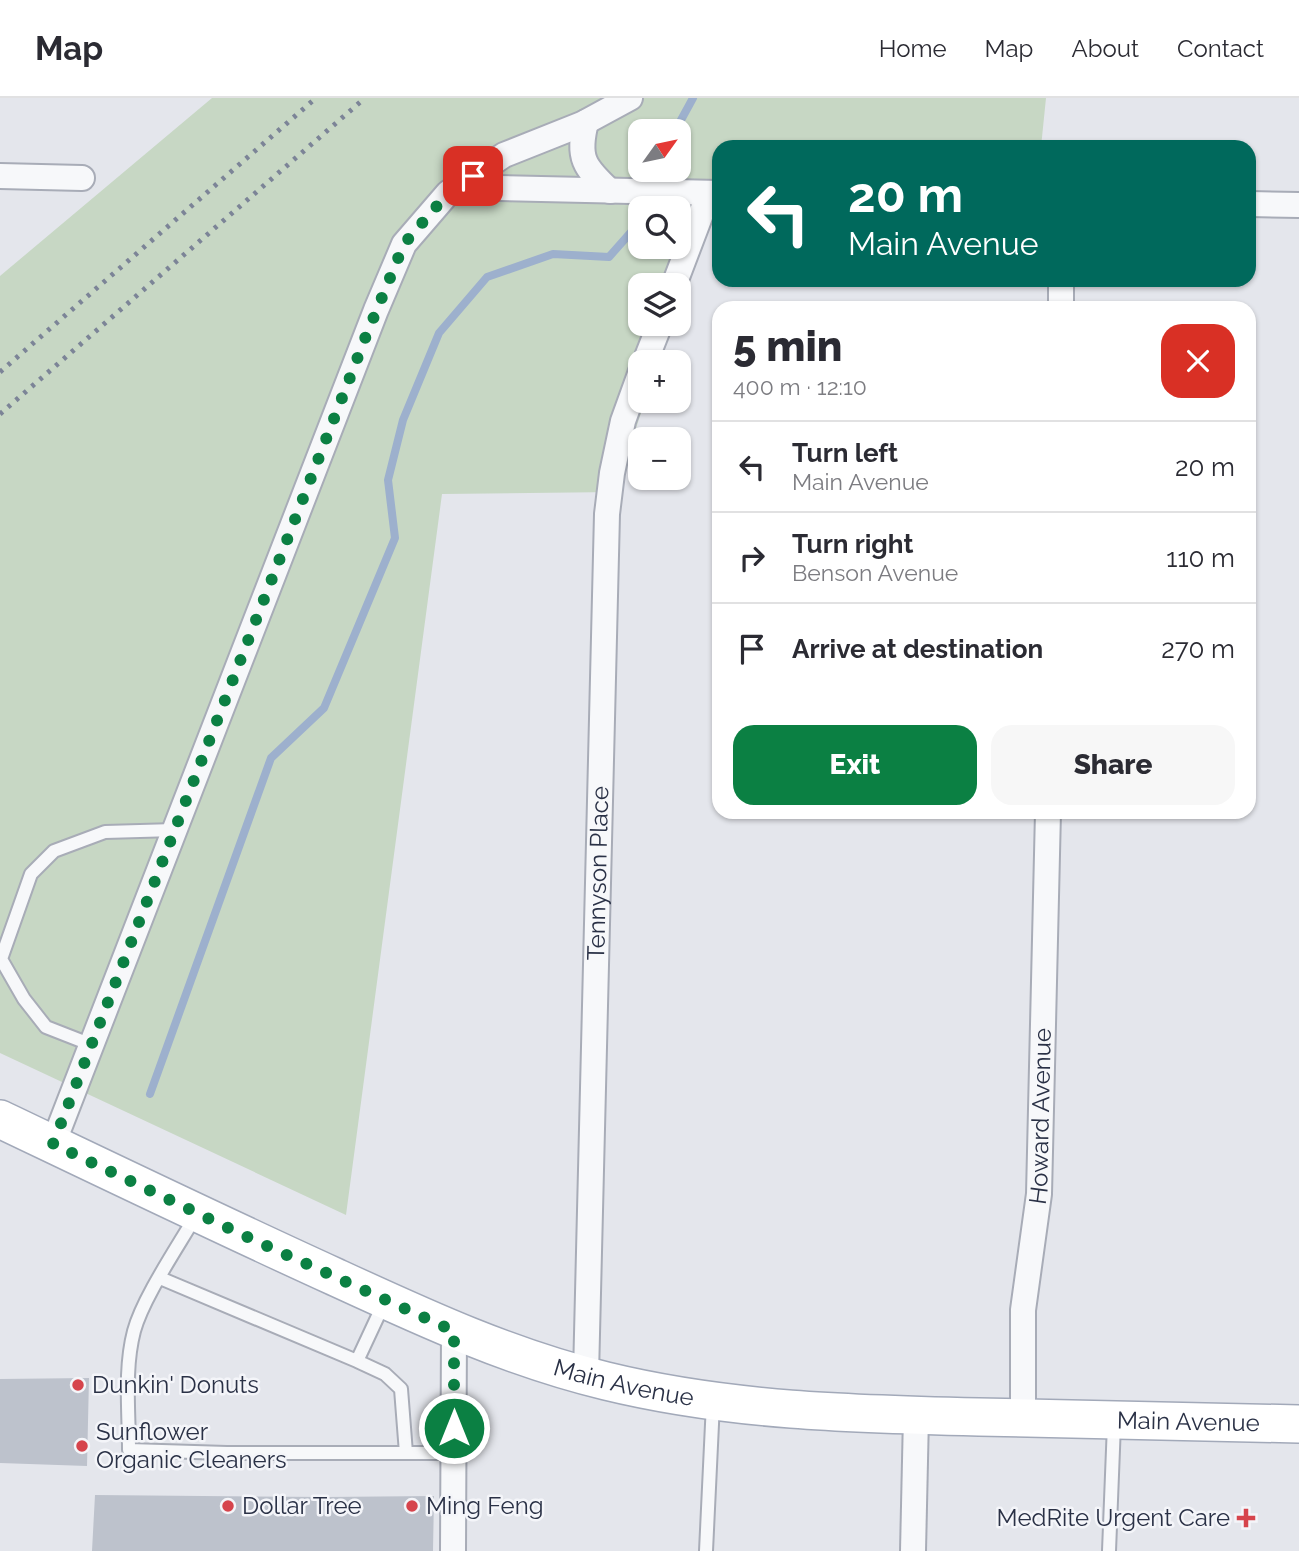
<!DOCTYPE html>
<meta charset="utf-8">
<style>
body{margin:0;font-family:Raleway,sans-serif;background:#f7f7f7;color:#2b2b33;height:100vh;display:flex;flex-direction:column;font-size:26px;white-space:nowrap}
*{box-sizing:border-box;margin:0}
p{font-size:23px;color:#7c7c81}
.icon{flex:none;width:38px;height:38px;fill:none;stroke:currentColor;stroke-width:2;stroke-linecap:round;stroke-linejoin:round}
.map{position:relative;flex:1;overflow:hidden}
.panel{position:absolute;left:712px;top:203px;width:544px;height:518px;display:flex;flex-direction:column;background:#fff;border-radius:21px;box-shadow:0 2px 5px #0004}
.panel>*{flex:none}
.banner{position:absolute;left:712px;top:42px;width:544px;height:147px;border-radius:21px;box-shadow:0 2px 5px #0004;background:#00695c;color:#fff;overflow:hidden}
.needle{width:46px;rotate:57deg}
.buttons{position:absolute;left:628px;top:21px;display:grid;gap:14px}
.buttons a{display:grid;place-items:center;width:63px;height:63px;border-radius:14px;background:#fff;box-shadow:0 2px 5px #0004;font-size:35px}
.pin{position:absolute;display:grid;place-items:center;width:60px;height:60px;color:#fff;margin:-30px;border-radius:14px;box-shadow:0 4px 10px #0006}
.me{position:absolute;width:77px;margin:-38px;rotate:0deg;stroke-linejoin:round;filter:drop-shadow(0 0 5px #0008)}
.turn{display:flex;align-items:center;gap:24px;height:147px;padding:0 21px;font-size:32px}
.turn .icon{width:91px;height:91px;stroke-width:2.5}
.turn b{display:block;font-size:49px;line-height:60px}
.round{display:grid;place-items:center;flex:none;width:74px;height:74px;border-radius:21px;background:#f7f7f7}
.summary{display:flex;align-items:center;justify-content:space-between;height:119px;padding:0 21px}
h1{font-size:42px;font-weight:800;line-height:52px}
.primary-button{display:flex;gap:14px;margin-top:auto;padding:14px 21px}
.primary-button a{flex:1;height:80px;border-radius:21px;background:#0b8043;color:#fff;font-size:28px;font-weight:800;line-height:80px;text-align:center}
.primary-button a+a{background:#f7f7f7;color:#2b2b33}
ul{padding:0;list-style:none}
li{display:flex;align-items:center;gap:21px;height:91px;padding:0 21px;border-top:2px solid #e1e1e2}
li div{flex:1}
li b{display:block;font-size:26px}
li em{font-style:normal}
header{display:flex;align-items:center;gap:42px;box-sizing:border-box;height:98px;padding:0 35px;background:#fff;border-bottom:2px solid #e1e1e2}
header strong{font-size:33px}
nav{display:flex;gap:38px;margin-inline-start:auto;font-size:24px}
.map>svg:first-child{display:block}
.green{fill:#c7d7c4;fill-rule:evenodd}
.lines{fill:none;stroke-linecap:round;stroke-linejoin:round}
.stream{stroke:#9db0cd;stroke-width:8}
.building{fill:#bdc2cc}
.service-casing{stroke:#a8acb7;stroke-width:16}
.minor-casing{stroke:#a8acb7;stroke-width:28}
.primary-casing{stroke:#a2a9b9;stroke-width:40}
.service{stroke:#f7f8fa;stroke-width:12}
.minor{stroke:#f7f8fa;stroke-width:24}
.primary{stroke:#fff;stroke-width:37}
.rail{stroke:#7c8497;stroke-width:5;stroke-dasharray:3.5 7;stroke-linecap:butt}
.route{stroke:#0b8043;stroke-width:12;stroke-dasharray:0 21.6}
.poi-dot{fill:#d6444c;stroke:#f4f5f9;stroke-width:2.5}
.labels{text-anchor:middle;stroke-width:5;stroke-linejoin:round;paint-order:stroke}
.street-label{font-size:24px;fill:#2a3146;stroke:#f4f5f9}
.poi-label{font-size:24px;fill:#2a3146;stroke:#f4f5f9;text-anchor:start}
</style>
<header>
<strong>Map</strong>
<nav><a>Home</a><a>Map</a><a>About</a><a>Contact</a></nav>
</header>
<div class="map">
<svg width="1299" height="1453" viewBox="0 0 1299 1453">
<rect width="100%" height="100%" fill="#e4e6ec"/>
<path class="green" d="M212,0H1046L1041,49H719V109H710L679,202V187H640V226H671L658,264H640V303H645L615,394L442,396L346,1117L0,955V178ZM640,33H679V72H640ZM640,110H679V149H640Z"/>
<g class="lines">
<path class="stream" d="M675,33L693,0
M150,996L271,660L324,610L395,440L388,382L403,322L439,235L487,179L553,156L609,159L640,124"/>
</g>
<path class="building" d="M89,1280L87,1368L0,1365V1281Z
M95,1397L326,1399L434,1398L433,1453H92Z"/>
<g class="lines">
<defs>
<path id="service" d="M92,947L46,929L24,901L1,861L31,776L54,753L105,734L175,732
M195,1119C177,1150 143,1200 134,1233C124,1271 129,1313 129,1352L227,1355H454
M160,1180L357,1263L384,1205
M357,1263L385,1276L401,1291L406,1355
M706,1453L713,1305
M1109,1453L1114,1326"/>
<g id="minor">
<path d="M586,24C577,60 584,69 610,93"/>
<path d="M0,78L82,80"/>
<path d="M457,89L719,95"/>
<path d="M1250,106L1299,107"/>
<path d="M674,187L709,95"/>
<path d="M1061,210V182"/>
<path d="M645,264L660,226"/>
<path d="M53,1046L376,212L404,146L448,95L504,57L582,26L630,0"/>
<path id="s1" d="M586,1277L607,416L612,375L623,323L640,276"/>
<path id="s2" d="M1023,1320V1212L1039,1096L1048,714"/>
<path d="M453,1453L454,1233"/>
<path d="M913,1453L916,1318"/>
</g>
<g id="primary">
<path id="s3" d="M0,1021C111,1074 221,1127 333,1178C422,1219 510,1260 606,1283C729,1313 853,1316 979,1319C1085,1322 1192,1324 1299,1326"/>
</g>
</defs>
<use href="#service" class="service-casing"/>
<use href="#minor" class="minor-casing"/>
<use href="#primary" class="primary-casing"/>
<use href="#service" class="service"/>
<use href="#minor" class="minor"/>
<use href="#primary" class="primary"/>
<path class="rail" d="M0,274L316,0
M0,316L365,0"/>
</g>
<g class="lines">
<path class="route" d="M454,1330V1233L243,1137L53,1046L366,238L404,146L448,95L473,78"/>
</g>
<g class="poi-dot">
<circle cx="78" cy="1287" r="7"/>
<circle cx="82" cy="1348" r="7"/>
<circle cx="228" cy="1408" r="7"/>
<circle cx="412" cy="1408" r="7"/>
<path d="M1242.5 1409.5h7v7h7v7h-7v7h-7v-7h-7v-7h7z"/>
</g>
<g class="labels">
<g class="street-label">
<text dy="8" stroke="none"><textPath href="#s1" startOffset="502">Tennyson Place</textPath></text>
<text dy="8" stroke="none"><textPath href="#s2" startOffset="303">Howard Avenue</textPath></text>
<text dy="8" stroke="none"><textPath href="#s3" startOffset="679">Main Avenue</textPath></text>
<text dy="8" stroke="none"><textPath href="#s3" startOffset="1246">Main Avenue</textPath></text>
</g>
<g class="poi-label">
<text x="92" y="1295">Dunkin' Donuts</text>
<text x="96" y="1342">Sunflower<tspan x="96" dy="28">Organic Cleaners</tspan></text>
<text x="242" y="1416">Dollar Tree</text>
<text x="426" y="1416">Ming Feng</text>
<text x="1230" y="1428" text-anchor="end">MedRite Urgent Care</text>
</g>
</g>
</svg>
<div class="buttons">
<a><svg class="needle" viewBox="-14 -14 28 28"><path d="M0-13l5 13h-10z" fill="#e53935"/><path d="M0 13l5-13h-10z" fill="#7c7c81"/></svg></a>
<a><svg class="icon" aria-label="search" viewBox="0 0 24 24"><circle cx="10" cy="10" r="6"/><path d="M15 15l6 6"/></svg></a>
<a><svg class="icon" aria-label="layers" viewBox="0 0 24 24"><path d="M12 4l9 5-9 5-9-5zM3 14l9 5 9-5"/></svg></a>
<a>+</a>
<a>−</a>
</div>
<div class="pin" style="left:473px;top:78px;background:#d93025"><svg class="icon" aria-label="arrive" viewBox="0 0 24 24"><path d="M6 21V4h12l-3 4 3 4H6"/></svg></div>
<svg class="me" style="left:454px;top:1330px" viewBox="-20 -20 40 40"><circle r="17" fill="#0b8043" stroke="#fff" stroke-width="3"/><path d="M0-11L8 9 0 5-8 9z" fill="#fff"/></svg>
<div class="banner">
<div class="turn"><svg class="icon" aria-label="left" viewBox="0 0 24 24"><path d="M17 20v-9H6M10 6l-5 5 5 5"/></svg><div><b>20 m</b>Main Avenue</div></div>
</div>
<section class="panel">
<div class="summary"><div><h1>5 min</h1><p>400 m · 12:10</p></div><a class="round" style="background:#d93025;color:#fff"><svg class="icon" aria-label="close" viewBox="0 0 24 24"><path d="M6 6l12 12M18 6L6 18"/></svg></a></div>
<ul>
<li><svg class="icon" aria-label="left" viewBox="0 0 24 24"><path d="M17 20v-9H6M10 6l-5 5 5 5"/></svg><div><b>Turn left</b><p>Main Avenue</p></div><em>20 m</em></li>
<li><svg class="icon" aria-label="right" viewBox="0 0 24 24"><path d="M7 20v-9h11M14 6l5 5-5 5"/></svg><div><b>Turn right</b><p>Benson Avenue</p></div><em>110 m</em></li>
<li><svg class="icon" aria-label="arrive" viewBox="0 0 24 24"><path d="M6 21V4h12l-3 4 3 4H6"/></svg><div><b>Arrive at destination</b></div><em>270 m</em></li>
</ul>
<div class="primary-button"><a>Exit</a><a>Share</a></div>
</section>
</div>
